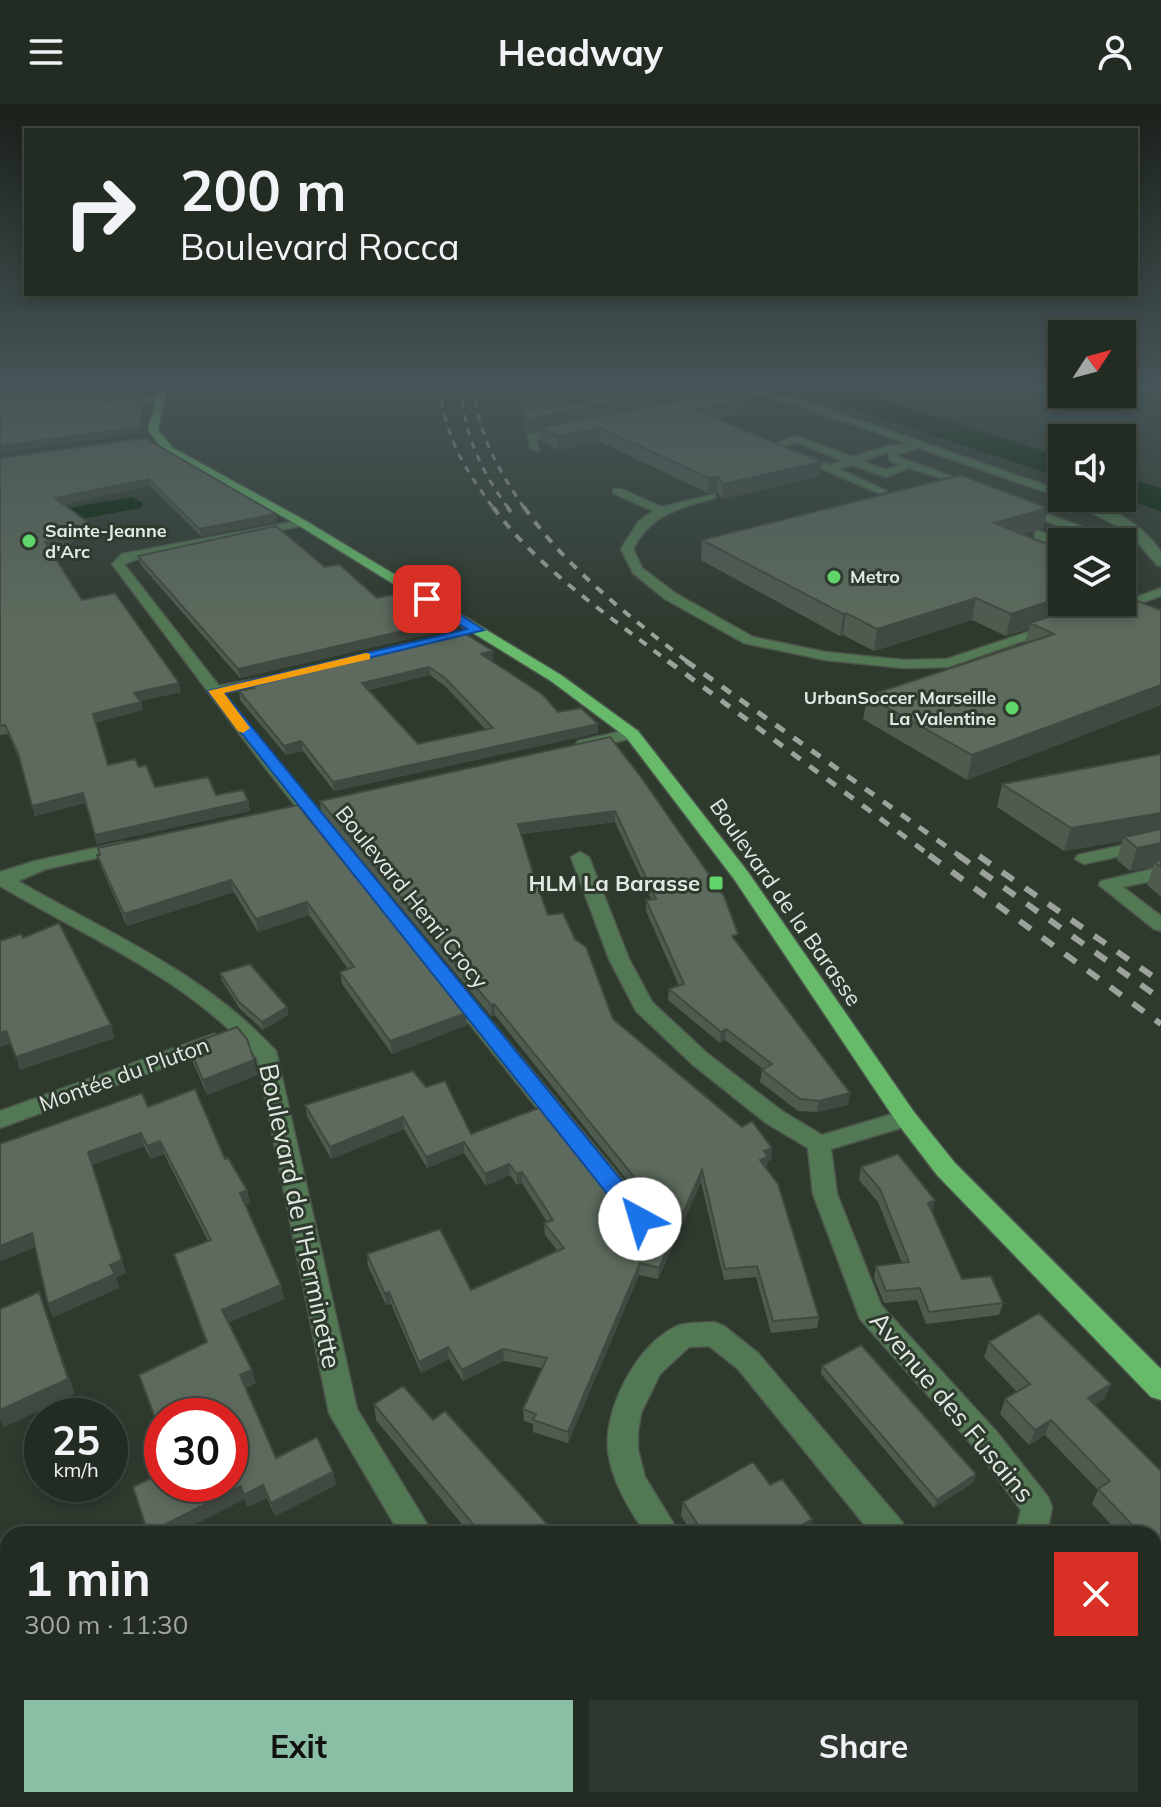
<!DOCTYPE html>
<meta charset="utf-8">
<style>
body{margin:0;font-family:Mulish,sans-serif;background:#2f3830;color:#f1f3f6;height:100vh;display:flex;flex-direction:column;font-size:30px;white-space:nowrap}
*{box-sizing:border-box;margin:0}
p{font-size:26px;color:#a3a7a6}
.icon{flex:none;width:44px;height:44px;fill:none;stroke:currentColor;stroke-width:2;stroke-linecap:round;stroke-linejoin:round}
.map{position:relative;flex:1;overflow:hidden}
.side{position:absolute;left:0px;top:1422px;width:1162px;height:282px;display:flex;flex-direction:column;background:#232c23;border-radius:24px 24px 0 0;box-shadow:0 4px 12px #0003,0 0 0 2px #404841}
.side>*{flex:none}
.guide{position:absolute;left:24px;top:24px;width:1114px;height:168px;border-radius:0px;box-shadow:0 4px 12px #0003,0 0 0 2px #404841;background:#232c23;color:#f1f3f6;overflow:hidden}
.needle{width:52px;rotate:54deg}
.buttons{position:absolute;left:1048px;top:216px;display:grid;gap:16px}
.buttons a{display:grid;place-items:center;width:88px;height:88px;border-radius:0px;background:#232c23;box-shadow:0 4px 12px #0003,0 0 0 2px #404841;font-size:40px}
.speed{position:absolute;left:24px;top:1294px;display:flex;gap:16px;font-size:40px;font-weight:700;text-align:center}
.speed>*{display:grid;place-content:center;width:104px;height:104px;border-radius:50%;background:#232c23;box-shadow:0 4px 12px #0003,0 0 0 2px #404841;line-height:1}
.speed small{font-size:20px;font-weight:400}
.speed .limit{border:12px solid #d22;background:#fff;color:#111}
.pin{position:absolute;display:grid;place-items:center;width:68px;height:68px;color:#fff;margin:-34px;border-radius:16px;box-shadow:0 4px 12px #0006}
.me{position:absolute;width:88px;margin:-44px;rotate:321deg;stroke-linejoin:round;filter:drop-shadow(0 0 6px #0008)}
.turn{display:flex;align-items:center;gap:28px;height:168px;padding:0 24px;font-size:36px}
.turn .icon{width:104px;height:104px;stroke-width:2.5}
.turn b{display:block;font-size:56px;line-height:68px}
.round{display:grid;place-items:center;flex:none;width:84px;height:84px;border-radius:0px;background:#2f3830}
.headline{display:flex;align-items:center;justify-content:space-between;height:136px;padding:0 24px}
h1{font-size:48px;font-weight:700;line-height:60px}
.cta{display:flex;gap:16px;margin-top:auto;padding:16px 24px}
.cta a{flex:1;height:92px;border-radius:0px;background:#8abfa5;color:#111;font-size:32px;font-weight:700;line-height:92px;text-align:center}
.cta a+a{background:#2f3830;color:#f1f3f6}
header{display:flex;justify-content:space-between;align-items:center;height:104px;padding:0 24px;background:#232c23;font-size:36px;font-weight:700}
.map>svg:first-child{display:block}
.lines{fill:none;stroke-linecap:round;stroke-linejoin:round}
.canal{fill:#042307;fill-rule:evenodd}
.river{fill:#042307;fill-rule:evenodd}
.minor-casing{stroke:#4c564c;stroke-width:3}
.major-casing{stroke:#4c564c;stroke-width:3}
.minor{fill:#527953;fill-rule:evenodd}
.major{fill:#66ba6a;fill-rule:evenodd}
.rail-far3{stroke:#9ba39b;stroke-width:3;stroke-dasharray:7 7;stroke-linecap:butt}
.rail-far2{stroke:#9ba39b;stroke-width:4;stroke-dasharray:9 9;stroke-linecap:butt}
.rail-far1{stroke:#9ba39b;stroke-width:5;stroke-dasharray:11 11;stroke-linecap:butt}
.rail{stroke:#9ba39b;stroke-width:6;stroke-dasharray:14 14;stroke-linecap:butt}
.wall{fill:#505b50;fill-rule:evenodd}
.shaded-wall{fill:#414a41}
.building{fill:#5d6a5d;stroke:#414a41;stroke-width:2;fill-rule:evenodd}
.route{fill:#1a73e8;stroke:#114b97;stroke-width:2}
.slow{fill:#f59e0b}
.poi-dot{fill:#61d46a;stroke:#2f3a2f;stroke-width:3}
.labels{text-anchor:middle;stroke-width:6;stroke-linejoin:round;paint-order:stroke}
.far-poi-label{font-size:18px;font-weight:bold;fill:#e2e9e2;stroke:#2f3a2f;text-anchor:start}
.poi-label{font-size:22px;font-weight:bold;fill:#e2e9e2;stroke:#2f3a2f;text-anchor:end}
.street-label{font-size:22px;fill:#e2e9e2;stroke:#2f3a2f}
.near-street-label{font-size:26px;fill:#e2e9e2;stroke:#2f3a2f}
</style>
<header><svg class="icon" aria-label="menu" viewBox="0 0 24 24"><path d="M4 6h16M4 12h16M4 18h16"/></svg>Headway<svg class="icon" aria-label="person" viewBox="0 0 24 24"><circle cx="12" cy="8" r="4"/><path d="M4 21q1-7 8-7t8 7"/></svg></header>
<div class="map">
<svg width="1161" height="1703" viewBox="0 0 1161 1703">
<rect width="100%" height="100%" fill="#2f3a2f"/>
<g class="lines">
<path class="canal" d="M132,393L143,399L140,404L0,430V416Z"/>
<path class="river" d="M798,283H843L1062,353V374L802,289Z
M1122,372L1161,384V407L1122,394Z"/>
<defs>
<path id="minor" d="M605,283H615L633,295L611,300V296L620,294Z
M733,283H746L809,299L1062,387L1063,394L919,344L898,350L899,353L974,381V385L909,364L886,373L852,361L839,365L887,387L878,389L769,342L796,332L853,353L887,342L909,340L803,303ZM796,338L843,357L830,361L783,342ZM888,348L890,357L900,361L886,366L862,357Z
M163,292L160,297L108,301L103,298Z
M567,323L570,328L537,335L539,347L530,345L528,331Z
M613,385H621L662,403L715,390V394C679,404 651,410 633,445L642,464L675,489L753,533L825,548L904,556L947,555L1046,522L1058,525L948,563L904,564L825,556L744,539L665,495L633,469L621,445L638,418L653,407L613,389Z
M1063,394C1099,394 1141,418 1161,448V462L1157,461L1129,428Z
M1022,401L1116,435L1118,438H1101L1018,406L1016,404Z
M302,416L308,419L306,421L140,454L124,460L219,582L278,571V577L224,589L279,660L649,1108L653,1115L649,1122L640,1125L631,1122L267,666L112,460L122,450Z
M1039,427L1067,438H1062V444L1035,434V428Z
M1161,484V492L1112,509L1105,505Z
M632,625L638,627V633L584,645L576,640L578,637Z
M1161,733V743L1084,760L1075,755L1078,751Z
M123,738L132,743L129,747L46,765L18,777C110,830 202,867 276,947L357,1305L433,1430H400L329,1309L257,954C187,874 90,835 0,782V768L35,757Z
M580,748L589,753L629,855L652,898L708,950L782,1007L822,1031L906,1006L914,1008L918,1014L914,1020L831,1045L837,1090L881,1201L996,1327L1048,1393L1052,1403L1047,1430H1015L1021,1406L976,1345L860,1215L813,1090L808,1044L766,1019L692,960L636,907L609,855L571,753Z
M1161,763V775L1123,783L1161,812V827L1154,825L1099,781L1101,777Z
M214,930L222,932L225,937L222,942L0,1024V1007Z
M714,1218L724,1222L758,1249L903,1419L908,1430H872L738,1265L709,1242L689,1243L660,1270L641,1309L638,1328V1346L645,1373L680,1430H646C629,1405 611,1376 608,1346C604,1304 638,1239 677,1222C688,1218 702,1219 714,1218Z
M0,1499L8,1502V1563L0,1559Z
M27,1696H63L65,1703H29Z
M571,1696H607L608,1703H572Z"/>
<path id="major" d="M159,283H167L158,326L173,344L306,417L561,571L638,627L748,768L914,1008L955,1059L1161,1265V1296L1151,1293L937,1071L898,1020L734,775L626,633L551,577L298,421L165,348L148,326Z"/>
</defs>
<use href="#minor" class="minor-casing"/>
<use href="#major" class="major-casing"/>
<use href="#minor" class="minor"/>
<use href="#major" class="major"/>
<path class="rail-far3" d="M439,283C447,337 463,362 494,405
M461,283C464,330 481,368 509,405
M473,283C479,332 498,366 525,405"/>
<path class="rail-far2" d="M493,403C539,466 609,511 670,559
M507,403L511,408
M524,403C567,465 630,513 689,559"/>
<path class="rail-far1" d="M668,557L932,753
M686,557L961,753"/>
<path class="rail" d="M929,751L1161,920
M958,751L1161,895
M979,752L1161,878"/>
</g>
<path class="wall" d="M519,283H613V290L626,287L620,283H732V286L745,296L744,309L716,315L822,358L820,372L722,395L717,388L708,389L600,338L558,346L540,337V327L525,330L523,319Z
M145,334L277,418L201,432L150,382L63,400L89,425L68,442L50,445L82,496L181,588L140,597L143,606L95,618L108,661L139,663L155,683L248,697L250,707L97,740L85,699L35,712L20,657L8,630L0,631V354Z
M1044,424L1022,430L1062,498L1161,506V601L967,676L863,615L867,592L1025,539L1029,525L1006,532L972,516L874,547L843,531L840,532L701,456L702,436Z
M138,452L325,463L377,494L447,517V526L240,574L140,460Z
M493,556L490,557L558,608L598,620V629L334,687L303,647L286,651L240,596L239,587L250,585L248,577ZM430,571L446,583L486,626L418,640L369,586Z
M610,633L737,839L848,1001L817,1008L798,1007L760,978L762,966L763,965L725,936L720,939L668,896L669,885L679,882L646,807V796L651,795L615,718L521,730L548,811L613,915L742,1023L772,1044L771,1056L768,1057L766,1065L819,1213L817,1224L771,1229L756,1173L724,1176L701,1078L658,1175L639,1171L568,1339L533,1328V1320L524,1317L523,1305L542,1264L504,1257L463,1277L449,1255L421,1269L391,1200L386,1201L368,1162L367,1150L471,1186L557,1146L545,1131L544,1119L547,1118L522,1079L517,1081L510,1071L486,1082L464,1049L427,1064L404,1025L331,1055L307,1012L305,1001L426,983L471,1030L629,1112L641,1116L650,1113L653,1110L651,1106L495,911L491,912L321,707L320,697Z
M1161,650V793L1147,781L1153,763L1130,767L1117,756L1122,737L1064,747L997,703L1002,680Z
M298,701L466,909L467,921L392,950L342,880L340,868L348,865L309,811L258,828L234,788L127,822L101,763L97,751Z
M220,869L287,903L288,911L263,926L240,905L222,877Z
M188,941L254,956L257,971L207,991L192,956Z
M148,1003L225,1055L247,1086L250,1099L245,1101L281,1181L284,1195L229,1218L256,1279L246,1284L276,1354L333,1368L336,1381L275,1412L267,1394L247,1403L245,1395L230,1380L206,1239L174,1150L208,1137L164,1050L151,1055L144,1042L92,1061L126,1169L116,1173L119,1184L53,1213L48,1200L35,1143L0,1157Z
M861,1063L935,1096L932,1108L962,1175L1003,1199L999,1211L926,1220L917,1196L884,1199L874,1174L876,1162L902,1159L878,1098L859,1076Z
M989,1238L1111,1280L1104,1295L1095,1301L1161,1367V1601L1154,1606V1430H1120L1092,1400L1098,1386L1045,1331L1029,1341L1000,1310L1005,1295L1017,1288L984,1253Z
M822,1262L974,1378L934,1404L821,1270Z
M374,1300L433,1316L556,1430H470L376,1316Z
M770,1381L812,1415L809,1429L693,1430L681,1412L683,1398Z
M872,1696H936L927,1703H877Z
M971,1696H1041L1032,1703H976Z"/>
<path class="shaded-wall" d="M596,283H613V292L523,309L522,306V309L521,296Z
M688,283H732V286L540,324V327L525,330V316Z
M129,286L131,292L99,295L95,292L97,289Z
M745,296L744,309L694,319L695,306Z
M142,301L143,307V329L0,349V342Z
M600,324V338L558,346V332Z
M822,358L820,372L722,395L723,380Z
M718,373L717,388L708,389L709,374Z
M149,375L150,382L57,402L55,394Z
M1048,404L1044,424L990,439L994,419Z
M276,410L277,418L201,432L199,425Z
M87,418L89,425L68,442L47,445L45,438Z
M1062,493V498H1095L1030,519L1029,525L1006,532L1011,510Z
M976,494L972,516L874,547L877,525Z
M846,509L843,531L840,532L843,510Z
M447,517V526L240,574L238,565Z
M493,547V556L481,559V550Z
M429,563L430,571L363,587L362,579Z
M179,579L181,588L136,598L134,589Z
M1161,579V601L967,676L972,651Z
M141,598L143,606L95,619L93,610Z
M598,620V629L334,687L333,678Z
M301,637L303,647L286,651L284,642Z
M83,689L85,699L35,712L32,702Z
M248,697L250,707L97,740L95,731Z
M615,707V718L518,730V720Z
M1161,709V731L1124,733L1122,737L1064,747L1071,724Z
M1161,739V761L1154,758L1153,763L1130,767L1137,744Z
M231,776L234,788L127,822L124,810Z
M307,798L309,811L258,828L256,815Z
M494,900L495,911L491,912V901Z
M287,903L288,911L263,926L262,918Z
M466,909L467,921L392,950L390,937Z
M111,921L115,934L20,966L16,953Z
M726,925L725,936L720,939L721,928Z
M6,927L10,940L0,943V929Z
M254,956L257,971L207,991L203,976Z
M850,989L848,1001L817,1008L819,997Z
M403,1013L404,1025L331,1055L330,1043Z
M141,1029L144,1042L92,1061L126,1169L116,1173L119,1184L53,1213L48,1200L110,1161L88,1048Z
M160,1037L164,1050L151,1055L147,1042Z
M464,1038V1049L427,1064L426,1053Z
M772,1044L771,1056L768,1057L767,1064L758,1068L760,1056L764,1047Z
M509,1060L510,1071L486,1082L485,1070Z
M702,1066L701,1078L658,1175L659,1164Z
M522,1068V1079L517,1081V1070Z
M247,1086L250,1099L243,1102L240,1089Z
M935,1096L932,1108L928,1099Z
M32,1129L37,1142L0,1157V1142Z
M640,1159L639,1171L568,1339V1328Z
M281,1181L284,1195L226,1220L222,1206Z
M39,1188L75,1290L4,1323L0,1315V1306Z
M389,1188L391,1200L386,1201L385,1190Z
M448,1243L449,1255L421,1269L419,1258Z
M503,1245L504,1257L463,1277L462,1266Z
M252,1266L256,1279L244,1284L240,1271Z
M1111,1280L1104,1295L1082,1309L1088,1294Z
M1051,1316L1045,1331L1029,1341L1035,1326Z
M333,1368L336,1381L275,1412L271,1399Z
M976,1370L974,1378L934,1404L937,1396Z
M263,1381L267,1394L247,1403L244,1391Z
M241,1382L245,1395L176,1430H149L148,1429Z
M812,1415L809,1429L808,1430H788Z
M1161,1593V1601L1154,1606V1599Z
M167,1696H182L170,1703H161L159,1700Z
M380,1696H405L394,1703H369Z
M926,1696H936L927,1703H917Z
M1032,1696H1041L1032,1703H1023Z"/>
<path class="building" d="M4,283H127L129,286L97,289L95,292L103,298L137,295L142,301L141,323L0,342V284Z
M520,283H596L521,296Z
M636,283H688L525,316L522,306L562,303L634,285Z
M739,285L745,296L695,306L822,358L723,380L718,373L709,374L600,324L558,332L540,324Z
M145,334L276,410L199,425L149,375L55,394L87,418L66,434L45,438L82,496L115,489L179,579L134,589L141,598L93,610L108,661L135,655L139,663L146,661L155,683L208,673L216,691L243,686L248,697L95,731L83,689L32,702L18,649L5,621L0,622V354Z
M961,371L1048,404L994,419L1061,446L1062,447V493L1011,510L976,494L877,525L846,509L843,510L702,436Z
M276,422L325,463L339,460L377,494L401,489L447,517L238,565L138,452Z
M1122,491L1161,506V581L972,651L867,592L1054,530L1030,519L1094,498H1122Z
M461,527L493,547L481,550L542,590L558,608L581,604L598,620L333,678L301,637L284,642L239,587L254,584L248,577ZM429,563L445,574L493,624L418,640L362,579Z
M610,633L641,673L724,792L738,830L732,832L850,989L819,997L800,995L762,966L772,960L726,925L721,928L669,885L684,880L646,796L656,795L615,707L518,720L533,769L548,811L563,809L575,835L586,843L613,915L742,1023L752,1017L772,1044L764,1047L768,1053L760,1056L778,1080L819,1213L773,1217L757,1162L725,1165L702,1066L659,1164L640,1159L568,1328L533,1316L536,1310L523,1305L547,1254L503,1245L462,1266L448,1243L419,1258L389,1188L385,1190L367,1150L440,1125L471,1186L564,1144L544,1119L553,1116L522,1068L517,1070L509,1060L485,1070L464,1038L426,1053L403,1013L330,1043L305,1001L413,967L426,983L445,977L471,1030L541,1003L629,1112L641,1116L650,1113L656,1105L652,1095L494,900L491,901L320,697Z
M1161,650V709L1071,724L1002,680Z
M298,701L466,909L390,937L340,868L354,863L307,798L256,815L231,776L124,810L97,751H100L98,744Z
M1161,725V739L1137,744L1124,733Z
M1161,756V763L1154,758Z
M59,819L111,921L16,953L6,927L0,929V837L21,830L23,834Z
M250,860L287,903L262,918L239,898L220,869Z
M237,923L247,935L254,956L203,976L188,941Z
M195,985L225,1055L228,1054L247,1086L240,1089L281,1181L222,1206L252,1266L240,1271L276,1354L317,1333L333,1368L271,1399L263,1381L244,1391L241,1382L148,1429L133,1383L162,1369V1380H230V1312H162V1332L139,1271L207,1238L174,1150L211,1136L160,1037L147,1042L141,1029L88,1048L122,1156L110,1161L115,1170L48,1200L32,1129L0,1142V1040L142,989L148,1003Z
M898,1050L935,1096L928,1099L962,1175L991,1172L1003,1199L929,1208L920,1184L886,1187L876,1162L909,1158L880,1085L861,1063Z
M39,1188L68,1275L0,1306V1205Z
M1039,1209L1111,1280L1088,1294L1161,1367V1593L1154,1599V1430H1141L1098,1385L1110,1377L1051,1316L1035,1326L1005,1295L1030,1280L989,1238Z
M861,1241L976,1370L937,1396L822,1262Z
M403,1282L433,1316L445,1307L556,1430H481L374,1300Z
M753,1358L770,1381L782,1375L812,1415L788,1430H704L683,1398Z
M158,1696H167L159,1700Z
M285,1696H380L369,1703H288Z
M639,1696H722L723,1703H640Z
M884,1696H926L917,1703H889Z
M984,1696H1032L1023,1703H990Z"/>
<linearGradient id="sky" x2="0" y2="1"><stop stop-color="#1a201a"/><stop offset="0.54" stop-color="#475558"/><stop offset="1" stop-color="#475558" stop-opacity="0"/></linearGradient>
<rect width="1161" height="521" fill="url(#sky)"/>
<path class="route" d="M423,493H432L484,526L224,589L648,1109L652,1115L648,1121L640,1124L632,1121L208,587L467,525L423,498Z"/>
<path class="slow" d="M366,549L370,550V555L224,589L250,624L243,629L238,627L208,587Z"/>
<g class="poi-dot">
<circle cx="29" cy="437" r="8"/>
<circle cx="834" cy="473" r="8"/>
<circle cx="1012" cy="604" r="8"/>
<rect x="708" y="771" width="16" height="16" rx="4"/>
</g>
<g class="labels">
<g class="far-poi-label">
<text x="45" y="433">Sainte-Jeanne<tspan x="45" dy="21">d'Arc</tspan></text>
<text x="850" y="479">Metro</text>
<text x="996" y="600" text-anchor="end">UrbanSoccer Marseille<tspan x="996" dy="21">La Valentine</tspan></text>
</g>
<g class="poi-label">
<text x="700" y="787">HLM La Barasse</text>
</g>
<g class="street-label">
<text transform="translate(412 793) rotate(51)" y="8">Boulevard Henri Crocy</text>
<text transform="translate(786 798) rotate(55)" y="8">Boulevard de la Barasse</text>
<text transform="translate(124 970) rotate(-20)" y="8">Montée du Pluton</text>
</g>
<g class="near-street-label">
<text transform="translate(300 1112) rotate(78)" y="9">Boulevard de l'Herminette</text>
<text transform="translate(952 1303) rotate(50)" y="9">Avenue des Fusains</text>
</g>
</g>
</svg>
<div class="buttons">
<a><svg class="needle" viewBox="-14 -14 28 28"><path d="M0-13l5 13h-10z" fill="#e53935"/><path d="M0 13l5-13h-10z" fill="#a3a7a6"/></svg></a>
<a><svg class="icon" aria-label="sound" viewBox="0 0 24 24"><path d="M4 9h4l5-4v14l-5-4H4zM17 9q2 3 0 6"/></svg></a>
<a><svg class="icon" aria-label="layers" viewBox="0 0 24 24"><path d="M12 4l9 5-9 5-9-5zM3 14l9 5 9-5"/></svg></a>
</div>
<div class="speed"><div>25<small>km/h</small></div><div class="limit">30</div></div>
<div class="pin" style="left:427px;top:495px;background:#d93025"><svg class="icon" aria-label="arrive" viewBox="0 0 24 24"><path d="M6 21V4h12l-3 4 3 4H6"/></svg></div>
<svg class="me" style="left:640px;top:1115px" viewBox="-20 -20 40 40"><circle r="19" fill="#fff"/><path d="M0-13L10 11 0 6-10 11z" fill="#1a73e8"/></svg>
<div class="guide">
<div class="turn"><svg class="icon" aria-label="right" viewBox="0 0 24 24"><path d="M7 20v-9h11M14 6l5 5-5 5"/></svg><div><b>200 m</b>Boulevard Rocca</div></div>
</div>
<section class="side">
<div class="headline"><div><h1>1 min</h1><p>300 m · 11:30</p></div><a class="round" style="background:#d93025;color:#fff"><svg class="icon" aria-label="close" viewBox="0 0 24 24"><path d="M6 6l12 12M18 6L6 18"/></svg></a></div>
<div class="cta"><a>Exit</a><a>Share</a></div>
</section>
</div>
